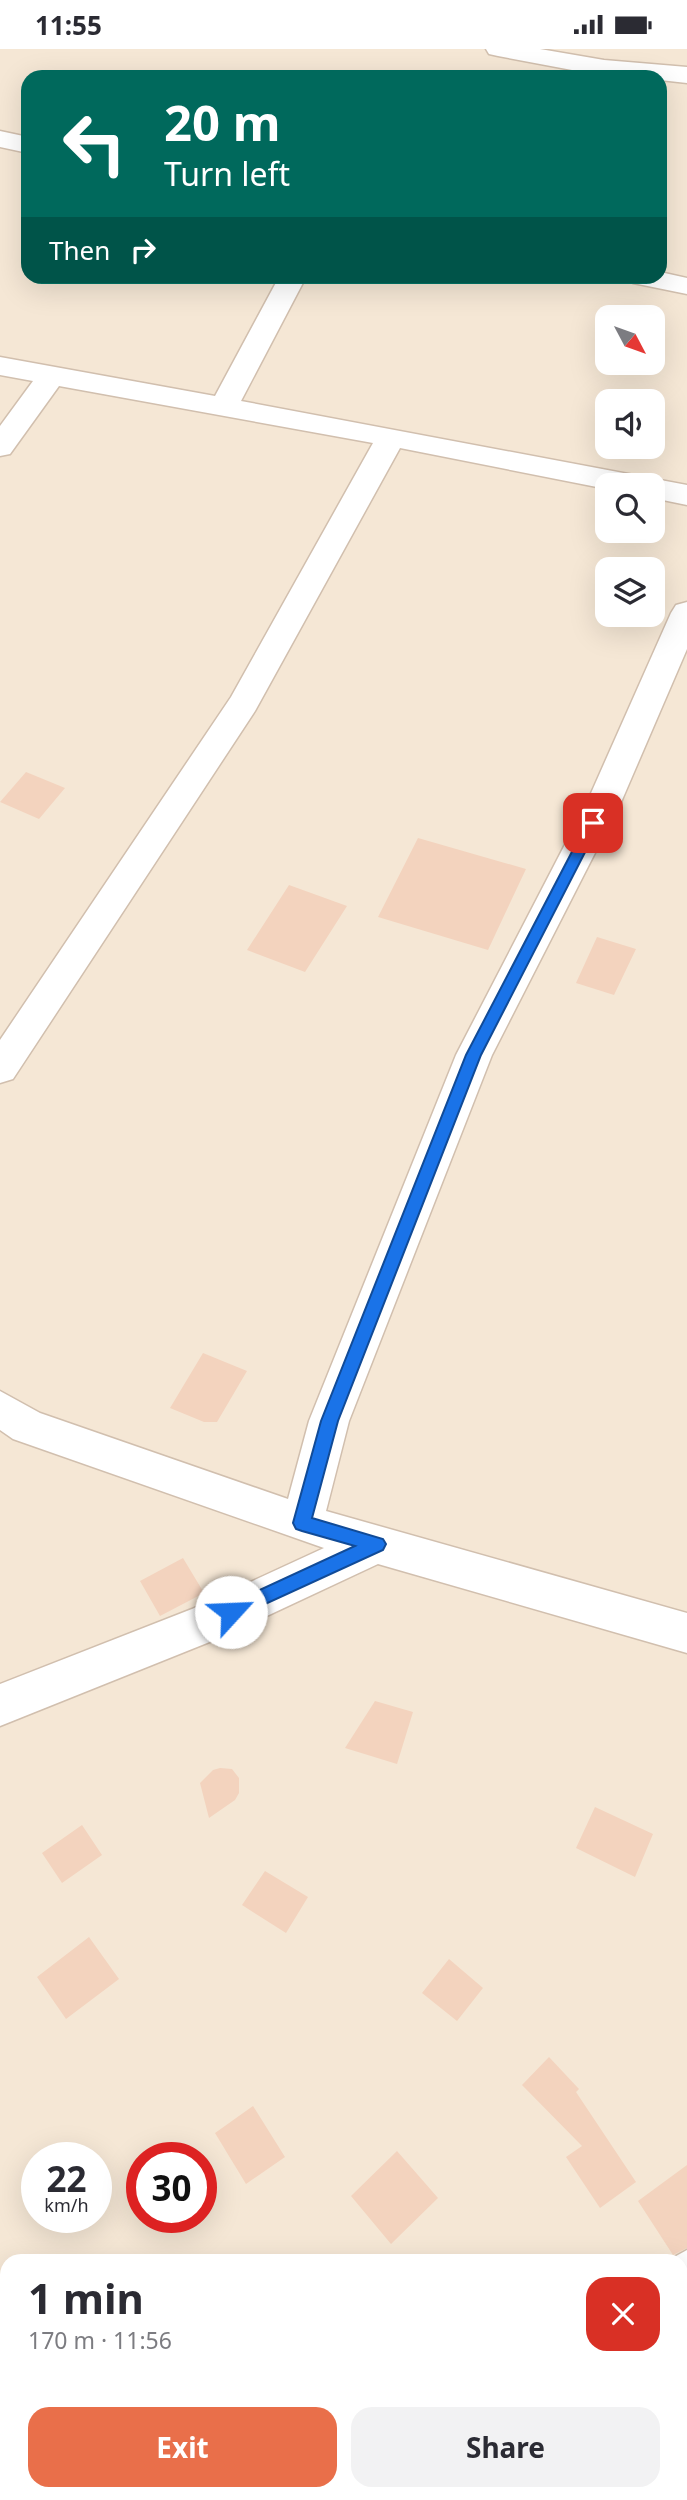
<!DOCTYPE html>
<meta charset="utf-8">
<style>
body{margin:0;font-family:"Noto Sans",sans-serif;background:#f2f2f3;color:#2b2b33;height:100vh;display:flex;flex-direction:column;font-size:26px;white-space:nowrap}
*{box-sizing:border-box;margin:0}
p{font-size:23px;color:#7c7c81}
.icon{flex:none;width:38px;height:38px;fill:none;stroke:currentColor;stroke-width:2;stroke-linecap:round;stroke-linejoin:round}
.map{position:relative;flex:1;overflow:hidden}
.sheet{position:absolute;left:0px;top:2205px;width:688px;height:247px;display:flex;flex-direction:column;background:#fff;border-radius:21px 21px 0 0;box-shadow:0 7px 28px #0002}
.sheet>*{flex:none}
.hud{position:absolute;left:21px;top:21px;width:646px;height:214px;border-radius:21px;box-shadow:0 7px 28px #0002;background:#00695c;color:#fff;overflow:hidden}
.needle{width:46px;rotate:131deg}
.controls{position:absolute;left:595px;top:256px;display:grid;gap:14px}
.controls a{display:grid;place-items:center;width:70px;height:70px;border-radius:14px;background:#fff;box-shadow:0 7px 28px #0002;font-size:35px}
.speed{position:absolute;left:21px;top:2093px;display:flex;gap:14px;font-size:35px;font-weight:700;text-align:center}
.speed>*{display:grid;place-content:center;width:91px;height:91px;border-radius:50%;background:#fff;box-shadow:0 7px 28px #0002;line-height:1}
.speed small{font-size:18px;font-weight:400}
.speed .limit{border:10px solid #d22;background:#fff;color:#111}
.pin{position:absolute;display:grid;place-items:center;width:60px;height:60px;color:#fff;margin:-30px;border-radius:14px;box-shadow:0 4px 10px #0006}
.me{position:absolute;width:77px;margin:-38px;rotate:65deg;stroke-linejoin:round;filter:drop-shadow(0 0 5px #0008)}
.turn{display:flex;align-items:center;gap:24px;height:147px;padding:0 28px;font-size:32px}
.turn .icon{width:91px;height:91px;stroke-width:2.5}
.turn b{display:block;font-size:49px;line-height:60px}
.then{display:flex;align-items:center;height:66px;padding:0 28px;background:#0003;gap:14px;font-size:26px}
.round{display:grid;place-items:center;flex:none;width:74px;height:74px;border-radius:21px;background:#f2f2f3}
.overview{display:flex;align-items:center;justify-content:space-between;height:119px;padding:0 28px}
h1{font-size:42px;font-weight:700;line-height:52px}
.cta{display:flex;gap:14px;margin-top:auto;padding:14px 28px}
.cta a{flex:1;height:80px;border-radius:21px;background:#e96f4a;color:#fff;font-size:28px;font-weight:700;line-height:80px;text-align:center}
.cta a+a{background:#f2f2f3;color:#2b2b33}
.status{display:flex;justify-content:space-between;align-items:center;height:49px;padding:0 35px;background:#fff;direction:ltr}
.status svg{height:19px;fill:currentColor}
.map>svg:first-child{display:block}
.residential{fill:#f5e7d5;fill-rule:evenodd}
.building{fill:#f3d3be}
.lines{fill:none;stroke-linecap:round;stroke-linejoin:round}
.minor-casing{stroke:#d1bfae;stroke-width:3}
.minor{fill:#fff;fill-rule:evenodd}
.route{fill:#1a73e8;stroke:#114b97;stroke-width:2}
</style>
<div class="status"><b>11:55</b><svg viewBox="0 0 49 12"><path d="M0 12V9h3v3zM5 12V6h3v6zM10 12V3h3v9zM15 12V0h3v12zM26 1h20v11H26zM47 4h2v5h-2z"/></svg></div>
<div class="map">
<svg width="687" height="2451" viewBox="0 0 687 2451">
<rect width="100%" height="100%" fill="#fdf4e7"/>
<path class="residential" d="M0,0H687V2451H119L115,2445H681V2212H7V2292L0,2299ZM28,28H660V228H28ZM607,268H653V313H607ZM607,352H653V397H607ZM607,436H653V481H607ZM607,520H653V565H607ZM37,2109H96V2168H37ZM142,2109H201V2168H142Z"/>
<path class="building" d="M26,723L65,739L39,770L0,753Z
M418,789L526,820L488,901L378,868Z
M289,836L347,857L305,923L247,901Z
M597,888L636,900L614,946L576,934Z
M203,1304L247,1322L217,1373H204L170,1359Z
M183,1509L204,1544L160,1567L140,1532Z
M375,1652L413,1663L397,1715L345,1699Z
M220,1719L232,1720L239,1729V1744L235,1751L209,1769L200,1734L213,1721Z
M595,1758L653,1785L635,1828L576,1799Z
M82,1776L102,1806L62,1834L42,1804Z
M265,1822L308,1848L286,1884L242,1856Z
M89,1888L119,1930L66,1970L37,1928Z
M449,1910L483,1939L457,1972L422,1944Z
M549,2008L579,2040L576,2043L636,2133L600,2159L566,2108L582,2097L522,2036Z
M253,2057L285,2108L246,2135L215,2084Z
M397,2102L438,2149L391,2195L351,2147Z
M687,2116V2199L673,2206L638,2152Z"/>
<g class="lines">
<defs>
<path id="minor" d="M486,0H540L604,11L687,18V34L660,31V28L604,27L498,7L489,5Z
M0,82L28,88V104L0,98Z
M660,223L687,229V245L633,234L629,228H660Z
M279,228H306L241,352L687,436V456L653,449V436H607V440L400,399L255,662L13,1030L0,1034V991L231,648L373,394L59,337L10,405L0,407V377L33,332L0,326V308L215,347Z
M687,553V600L622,751L492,1006L349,1372L326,1462L687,1564V1604L378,1515L222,1588L0,1677V1635L192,1560L324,1499L13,1390L0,1381V1342L40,1364L288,1450L309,1372L456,1006L588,751L671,564L676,556Z
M687,2201V2258L681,2261V2212H667Z"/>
</defs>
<use href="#minor" class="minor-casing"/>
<use href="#minor" class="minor"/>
</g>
<path class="route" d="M593,769L600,774L481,1006L338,1372L312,1469L383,1490L386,1495L383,1501L237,1568L231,1571L225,1568L222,1563L225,1557L355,1497L302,1482L296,1480L293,1474L321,1372L466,1006L587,774Z"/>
</svg>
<div class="controls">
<a><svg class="needle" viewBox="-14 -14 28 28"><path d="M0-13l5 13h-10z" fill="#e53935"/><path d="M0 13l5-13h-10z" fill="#7c7c81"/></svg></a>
<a><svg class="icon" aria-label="sound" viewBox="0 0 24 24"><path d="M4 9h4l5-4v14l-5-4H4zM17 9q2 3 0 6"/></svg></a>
<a><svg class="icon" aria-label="search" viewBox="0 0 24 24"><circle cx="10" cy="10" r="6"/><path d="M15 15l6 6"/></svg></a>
<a><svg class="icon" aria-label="layers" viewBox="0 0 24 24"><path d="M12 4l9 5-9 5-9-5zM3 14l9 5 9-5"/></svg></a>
</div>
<div class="speed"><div>22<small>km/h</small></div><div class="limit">30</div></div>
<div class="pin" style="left:593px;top:774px;background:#d93025"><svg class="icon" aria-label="arrive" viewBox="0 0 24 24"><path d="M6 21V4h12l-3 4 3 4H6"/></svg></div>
<svg class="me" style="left:231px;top:1563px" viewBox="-20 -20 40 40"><circle r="19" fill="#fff"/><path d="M0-13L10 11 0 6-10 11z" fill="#1a73e8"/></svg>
<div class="hud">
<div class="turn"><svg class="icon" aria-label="left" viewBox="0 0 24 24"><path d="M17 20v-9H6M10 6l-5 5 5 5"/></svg><div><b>20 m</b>Turn left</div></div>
<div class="then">Then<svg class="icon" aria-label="right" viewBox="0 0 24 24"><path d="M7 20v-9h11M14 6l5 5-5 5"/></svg></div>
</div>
<section class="sheet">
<div class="overview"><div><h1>1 min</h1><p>170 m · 11:56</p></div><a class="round" style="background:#d93025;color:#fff"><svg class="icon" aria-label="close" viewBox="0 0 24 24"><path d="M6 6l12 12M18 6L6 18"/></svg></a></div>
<div class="cta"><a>Exit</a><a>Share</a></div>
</section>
</div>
